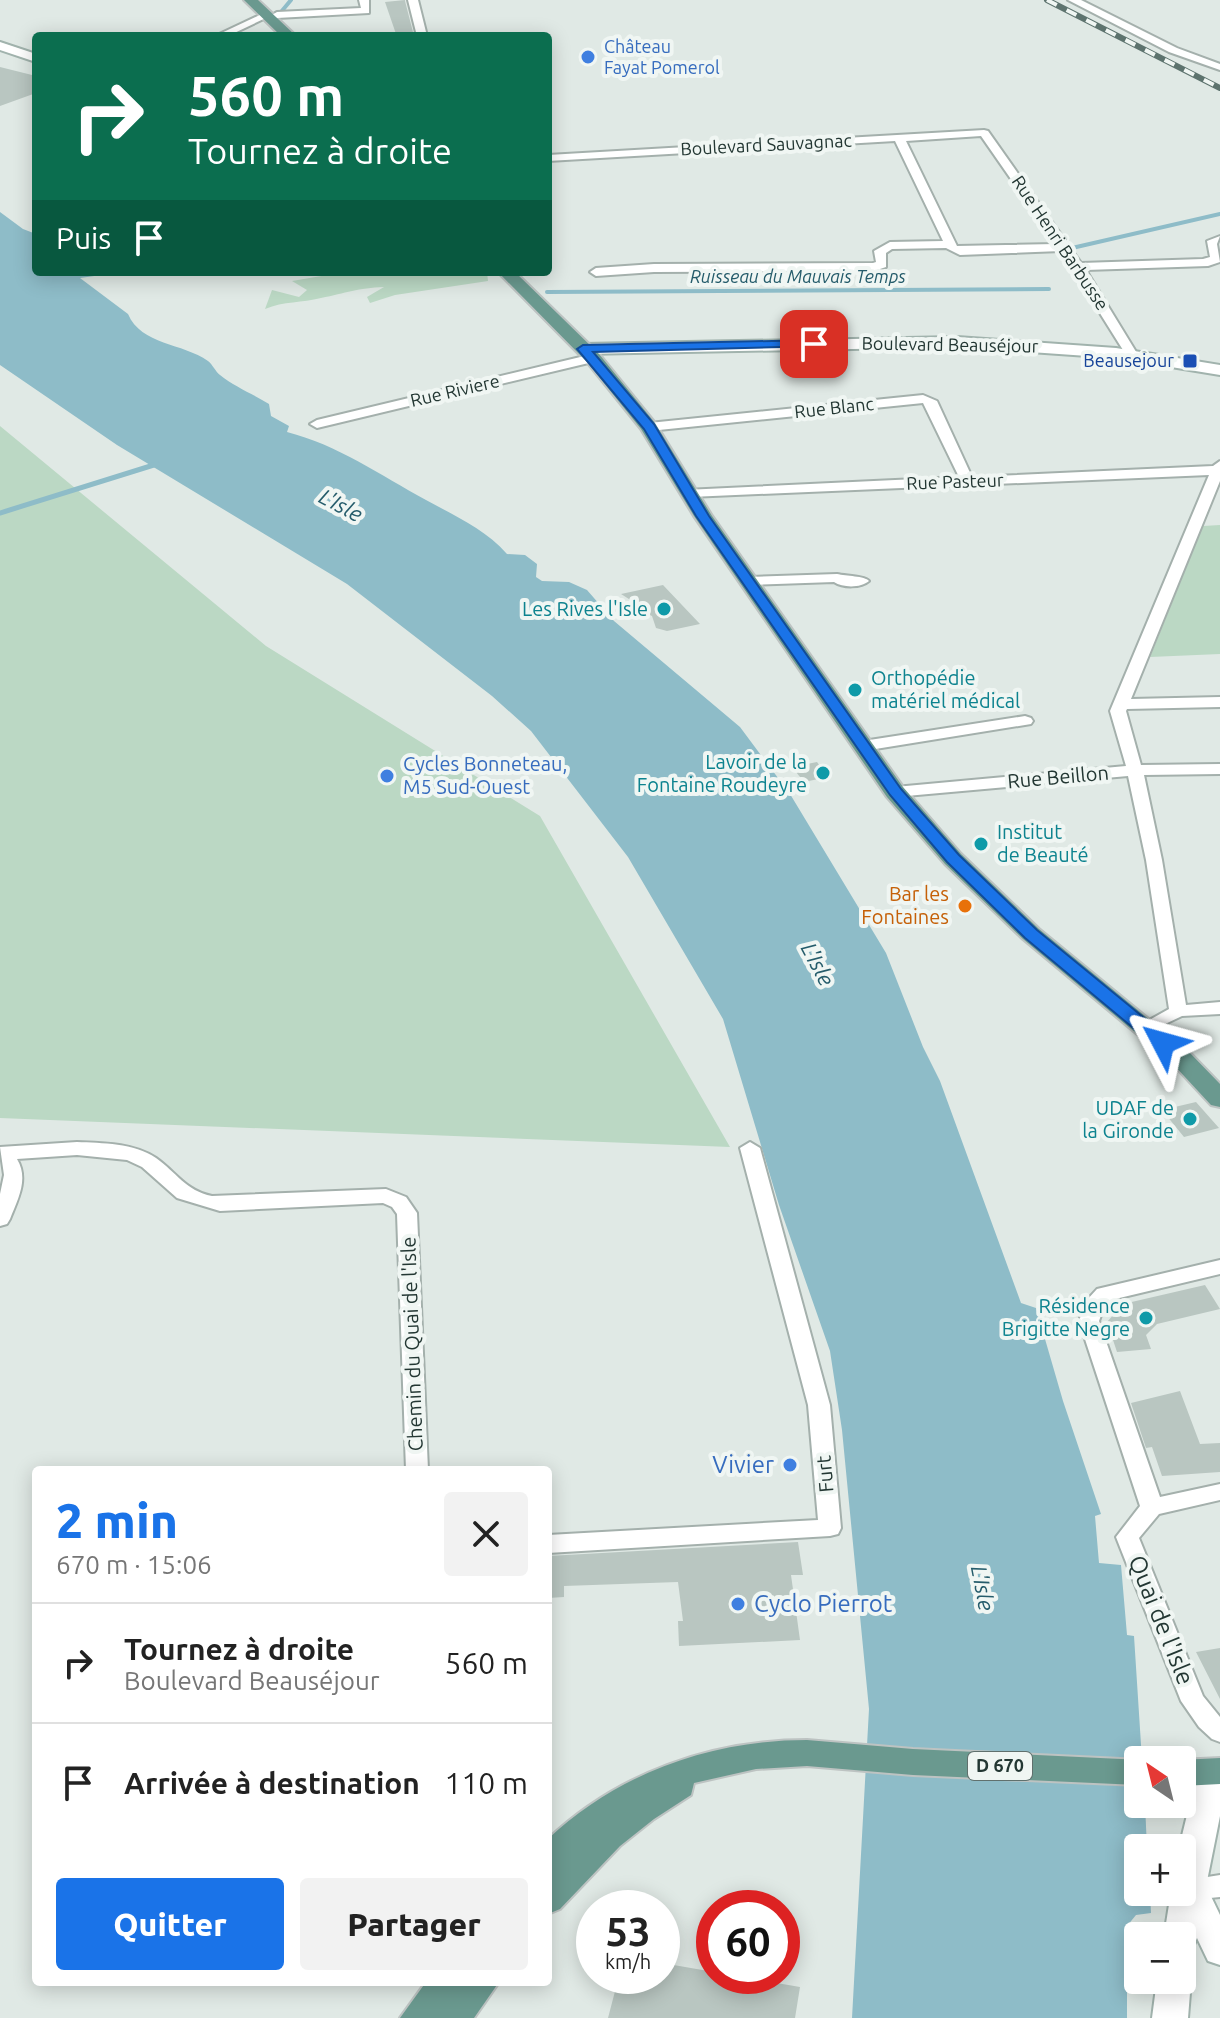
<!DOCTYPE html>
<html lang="fr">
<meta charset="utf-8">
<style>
body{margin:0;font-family:Ubuntu,sans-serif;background:#f2f2f2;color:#222;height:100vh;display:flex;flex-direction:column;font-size:30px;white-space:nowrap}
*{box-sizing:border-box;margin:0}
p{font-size:26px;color:#767676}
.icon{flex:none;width:44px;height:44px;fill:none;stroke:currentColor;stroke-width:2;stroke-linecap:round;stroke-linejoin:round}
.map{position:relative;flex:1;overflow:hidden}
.details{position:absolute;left:32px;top:1466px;width:520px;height:520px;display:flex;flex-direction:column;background:#fff;border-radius:8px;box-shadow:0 4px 20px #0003}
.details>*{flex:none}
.banner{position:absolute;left:32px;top:32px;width:520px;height:244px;border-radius:8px;box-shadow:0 4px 20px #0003;background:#0b6e4f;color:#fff;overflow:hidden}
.needle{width:52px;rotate:325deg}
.controls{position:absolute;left:1124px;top:1746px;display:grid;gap:16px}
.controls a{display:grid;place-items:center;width:72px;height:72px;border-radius:8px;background:#fff;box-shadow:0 4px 20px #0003;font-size:40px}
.speed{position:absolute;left:576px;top:1890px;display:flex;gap:16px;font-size:40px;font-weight:700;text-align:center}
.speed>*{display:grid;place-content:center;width:104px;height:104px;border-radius:50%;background:#fff;box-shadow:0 4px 20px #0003;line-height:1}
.speed small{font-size:20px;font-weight:400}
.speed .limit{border:12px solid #d22;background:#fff;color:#111}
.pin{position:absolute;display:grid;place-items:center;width:68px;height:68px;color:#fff;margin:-34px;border-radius:16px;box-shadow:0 4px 12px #0006}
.me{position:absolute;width:88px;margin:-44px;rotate:309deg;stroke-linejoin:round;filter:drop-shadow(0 0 6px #0008)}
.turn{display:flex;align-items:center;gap:28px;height:168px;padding:0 24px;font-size:36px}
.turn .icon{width:104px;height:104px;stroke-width:2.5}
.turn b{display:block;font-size:56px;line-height:68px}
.then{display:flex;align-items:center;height:76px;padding:0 24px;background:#0003;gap:16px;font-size:30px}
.round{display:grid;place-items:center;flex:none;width:84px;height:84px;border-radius:8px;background:#f2f2f2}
.headline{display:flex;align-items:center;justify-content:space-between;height:136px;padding:0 24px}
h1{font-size:48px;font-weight:800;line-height:60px;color:#1a73e8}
.primary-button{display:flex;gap:16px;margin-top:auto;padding:16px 24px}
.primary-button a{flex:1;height:92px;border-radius:8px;background:#1a73e8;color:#fff;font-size:32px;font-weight:800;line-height:92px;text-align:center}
.primary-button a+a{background:#f2f2f2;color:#222}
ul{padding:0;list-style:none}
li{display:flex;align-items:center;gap:24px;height:120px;padding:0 24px;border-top:2px solid #e0e0e0}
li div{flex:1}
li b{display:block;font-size:30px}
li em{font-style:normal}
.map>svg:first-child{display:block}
.green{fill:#bbd8c4}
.water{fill:#8ebcc8}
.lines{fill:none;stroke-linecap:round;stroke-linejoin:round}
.stream-far1{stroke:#8ebcc8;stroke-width:4}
.stream{stroke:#8ebcc8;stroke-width:5}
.building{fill:#b9c6c1}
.street-casing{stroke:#a4b0ac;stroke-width:4}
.secondary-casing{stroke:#a1b3ad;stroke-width:4}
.primary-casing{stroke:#bdc3c2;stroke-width:4}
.street{fill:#fff;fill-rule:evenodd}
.secondary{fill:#fff;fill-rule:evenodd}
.primary{fill:#6a998f;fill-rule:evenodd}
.rail-casing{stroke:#5d736e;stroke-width:6}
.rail{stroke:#f0f6f3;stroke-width:4;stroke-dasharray:11;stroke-linecap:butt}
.route{fill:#1a73e8;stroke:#114b97;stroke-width:2}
.shop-dot{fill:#3f7fe0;stroke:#f0f6f3;stroke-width:3}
.transit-dot{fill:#1a4fb4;stroke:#f0f6f3;stroke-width:3}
.culture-dot{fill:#0f9aa8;stroke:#f0f6f3;stroke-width:3}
.food-dot{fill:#e8710a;stroke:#f0f6f3;stroke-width:3}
.labels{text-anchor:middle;stroke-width:8;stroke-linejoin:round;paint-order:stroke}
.far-shop-label{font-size:18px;fill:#366cbe;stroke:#f0f6f3;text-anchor:start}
.far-street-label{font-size:18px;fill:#233733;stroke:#f0f6f3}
.far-water-label{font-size:18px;font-style:italic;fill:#255c6b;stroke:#f0f6f3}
.far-transit-label{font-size:18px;fill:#164399;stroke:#f0f6f3;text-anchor:end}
.shield{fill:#f0f6f3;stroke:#60706d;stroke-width:2}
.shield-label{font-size:18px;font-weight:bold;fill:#233733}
.culture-label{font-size:20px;fill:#0d838f;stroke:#f0f6f3;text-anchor:end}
.shop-label{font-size:20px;fill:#366cbe;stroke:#f0f6f3;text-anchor:start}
.street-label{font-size:20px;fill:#233733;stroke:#f0f6f3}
.food-label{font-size:20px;fill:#c56008;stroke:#f0f6f3;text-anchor:end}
.water-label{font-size:22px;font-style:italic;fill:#255c6b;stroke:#f0f6f3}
.near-shop-label{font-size:24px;fill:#366cbe;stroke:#f0f6f3;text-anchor:end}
.near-street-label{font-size:24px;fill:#233733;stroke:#f0f6f3}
</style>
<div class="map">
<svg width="1220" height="2018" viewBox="0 0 1220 2018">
<rect width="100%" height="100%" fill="#e0e9e5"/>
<path class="green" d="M345,272H487L488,281L395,295L370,303L367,297L384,287C358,288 346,293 321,298C302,303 284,301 265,309L272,290L299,297L307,290L292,281Z
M0,426L266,646L540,816L730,1147L0,1118Z
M1220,525V654L1150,657L1203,526Z"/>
<path class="water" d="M0,212L23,229L36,234V272H123L80,278L128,314C141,345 183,343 208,361C213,365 215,371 220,375C235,387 253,394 269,404L271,416L289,426L287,432C338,445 380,475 426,500C455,516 485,529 507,554L525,555L537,564L536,577L542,581L569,582L587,590L614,621L740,727L790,794L886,953L923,1047L940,1081L1021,1303L1036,1308L1063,1401L1101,1514L1095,1516L1099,1563L1121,1565L1127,1635L1134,1636L1142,1760H1138V1804H1145L1147,1848H1138V1892H1150L1151,1913L1136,1915L1127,1926V2018H852L869,1709L842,1430L830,1351L779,1205L723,1019L628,857L531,731L492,696L347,584L117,445L0,365Z"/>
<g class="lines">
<path class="stream-far1" d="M281,12L291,0
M1072,248L1220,214
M547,292L1049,289"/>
<path class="stream" d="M0,513L157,464"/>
</g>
<path class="building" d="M405,0V1L414,36L396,34L385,2Z
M0,67L36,76V93L0,106Z
M663,585L700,624L667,631L656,628L652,616L642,612L640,606L621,594Z
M817,762L828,777L804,782L792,767Z
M1196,1102L1219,1128L1184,1137L1162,1110Z
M1205,1285L1220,1309L1157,1324L1146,1335L1151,1349L1117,1352L1107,1322L1123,1304Z
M1180,1391L1200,1444L1220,1443V1472L1162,1476L1152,1447L1146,1448L1131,1403Z
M798,1542L803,1575H791L800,1640L679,1646L678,1621H683L678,1582L564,1586V1597L548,1598V1556Z
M1220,1648V1699L1196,1652Z
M662,1963L714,1972V1976H735L800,1987L795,2018H608L619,1976H662Z"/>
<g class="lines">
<defs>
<path id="street" d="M359,0H369V13L277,18L272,15L277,12L361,8Z
M408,0H418L427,36H417Z
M1068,0H1081L1177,48L1220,64V70L1169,52Z
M262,14L270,16L228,36H215Z
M984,130L988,131L1081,263L1203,259L1210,257L1207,241L1220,236L1217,244L1220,262L1208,266L1086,270L1138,355L1136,358H1128L1061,251L960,255L946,248L892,249L886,253V267L874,271L654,272L596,276L590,272L596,268L654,264L873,263L876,262L874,251L890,242L943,241L895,141L548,161V155ZM981,136L1056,244L957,246L906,141Z
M593,354L597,355V361L317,428L310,424L317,420Z
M923,395L937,401L972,477L1213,466L1220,461V481L1131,699L1220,697V707L1127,709L1126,711L1141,765L1220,764V774L1144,775L1162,860L1186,1005L1220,1002V1014L1182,1016L1144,1034L1135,1028L1169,1009L1146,860L1128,776L895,797L887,792L895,787L1126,766L1110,711L1209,475L690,497L685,496V490L959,477L923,403L649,431L642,427L649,423Z
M837,574C846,576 865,576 869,581C861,588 843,588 834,582L750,585L743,581L750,577Z
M1025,716L1031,718L1033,721L1031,724L863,751L855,746L863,741Z
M77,1142C102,1143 134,1143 156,1158C176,1172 186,1191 212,1196L386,1189L406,1197L417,1213L428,1470H406L397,1214L392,1207L383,1203L220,1211L177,1198L142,1167L127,1160L77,1155L17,1159C29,1179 18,1199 10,1219L7,1224L0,1226V1194L4,1175L0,1147Z
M750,1142L760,1148L830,1405L841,1528L838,1534L830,1536L548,1553V1535L818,1520L808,1405L740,1148Z
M1220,1260V1274L1111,1300L1105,1304L1099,1321L1160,1497L1220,1484V1500L1159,1514L1139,1538L1203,1696L1220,1717V1742L1212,1739L1199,1727L1181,1701L1116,1537L1140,1506L1079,1321L1086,1301L1097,1289Z
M1220,1875V1897L1190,1900L1181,1897L1179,1892H1182V1881Z"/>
<path id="secondary" d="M0,42L36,54V62L0,50Z
M957,337L1116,348L1220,365V375L1116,358L957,347L583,354L575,349L583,344Z
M1220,1766V1816L1206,1886L1220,1915V1965L1208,1961L1197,1938L1193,1947L1182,1951V1936H1164L1171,1892H1182V1848H1179L1187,1815L1177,1804H1182V1773L1194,1777L1201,1785L1209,1770Z
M1182,1968L1186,1969L1191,1980L1188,2018H1152L1157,1980H1182Z"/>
<path id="primary" d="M244,0H258L296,36H281Z
M498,272H515L599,354L655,423L712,516L903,787L961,854L1039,929L1190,1053L1220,1084V1107L1211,1105L1172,1063L1023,939L945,864L887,797L694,516L641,429L587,362Z
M807,1740L913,1749L1142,1760H1138V1785L913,1775L807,1766L756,1769L694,1783L691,1795L654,1819L620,1846L560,1909L548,1914V1839C618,1773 711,1740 807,1740Z
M1220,1758V1784L1182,1786L1181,1760Z
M426,1982H499L474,2018H400Z"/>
</defs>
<use href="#street" class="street-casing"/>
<use href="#secondary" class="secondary-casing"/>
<use href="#primary" class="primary-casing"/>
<use href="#street" class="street"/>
<use href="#secondary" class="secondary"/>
<use href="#primary" class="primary"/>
<defs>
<path id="rail" d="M1047,0L1220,88"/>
</defs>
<use href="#rail" class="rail-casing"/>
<use href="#rail" class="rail"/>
</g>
<path class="route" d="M814,340L820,344L818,346L593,352L654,424L709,516L901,789L959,855L1037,930L1170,1039L1172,1043L1170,1047H1156L1025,938L947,862L890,795L696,516L644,429L577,349L583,345Z"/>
<g class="shop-dot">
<circle cx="588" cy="57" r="8"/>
<circle cx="387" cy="776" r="8"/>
<circle cx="790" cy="1465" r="8"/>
<circle cx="738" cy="1604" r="8"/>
</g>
<rect class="transit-dot" x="1182" y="353" width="16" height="16" rx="4"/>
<g class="culture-dot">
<circle cx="664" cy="609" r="8"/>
<circle cx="855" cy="690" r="8"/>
<circle cx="823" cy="773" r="8"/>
<circle cx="981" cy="844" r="8"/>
<circle cx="1190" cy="1119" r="8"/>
<circle cx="1146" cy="1318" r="8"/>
</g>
<circle class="food-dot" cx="965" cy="906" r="8"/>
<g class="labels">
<g class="far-shop-label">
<text x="604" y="53">Château<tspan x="604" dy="21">Fayat Pomerol</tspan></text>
</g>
<g class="far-street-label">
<text transform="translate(766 145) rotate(-3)" y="6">Boulevard Sauvagnac</text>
<text transform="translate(1060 243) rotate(56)" y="6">Rue Henri Barbusse</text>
<text transform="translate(950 345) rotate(1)" y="6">Boulevard Beauséjour</text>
<text transform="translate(455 391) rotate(-13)" y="6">Rue Riviere</text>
<text transform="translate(834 408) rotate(-6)" y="6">Rue Blanc</text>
<text transform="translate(955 482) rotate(-2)" y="6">Rue Pasteur</text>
</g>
<g class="far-water-label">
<text x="798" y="283">Ruisseau du Mauvais Temps</text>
</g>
<g class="far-transit-label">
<text x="1174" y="367">Beausejour</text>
</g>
<rect class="shield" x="968" y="1752" width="64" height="28" rx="6"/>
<g class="shield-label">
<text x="1000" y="1772">D 670</text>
</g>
<g class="culture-label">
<text x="648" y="616">Les Rives l'Isle</text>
<text x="871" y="685" text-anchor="start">Orthopédie<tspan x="871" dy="23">matériel médical</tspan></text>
<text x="807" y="769">Lavoir de la<tspan x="807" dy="23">Fontaine Roudeyre</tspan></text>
<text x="997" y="839" text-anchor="start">Institut<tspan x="997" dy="23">de Beauté</tspan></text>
<text x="1174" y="1115">UDAF de<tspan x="1174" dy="23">la Gironde</tspan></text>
<text x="1130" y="1313">Résidence<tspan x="1130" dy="23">Brigitte Negre</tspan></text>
</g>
<g class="shop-label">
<text x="403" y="771">Cycles Bonneteau,<tspan x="403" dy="23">M5 Sud-Ouest</tspan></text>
</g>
<g class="street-label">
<text transform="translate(1058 777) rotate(-5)" y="7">Rue Beillon</text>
<text transform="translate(412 1344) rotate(-92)" y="7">Chemin du Quai de l'Isle</text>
<text transform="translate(825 1474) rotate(-95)" y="7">Furt</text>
</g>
<g class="food-label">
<text x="949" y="901">Bar les<tspan x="949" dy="23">Fontaines</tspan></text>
</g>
<g class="water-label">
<text transform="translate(341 505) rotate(28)" y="8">L'Isle</text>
<text transform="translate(818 964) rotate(62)" y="8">L'Isle</text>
<text transform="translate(983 1588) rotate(79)" y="8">L'Isle</text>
</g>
<g class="near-shop-label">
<text x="774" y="1473">Vivier</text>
<text x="754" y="1612" text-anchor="start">Cyclo Pierrot</text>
</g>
<g class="near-street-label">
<text transform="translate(1161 1620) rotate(68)" y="8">Quai de l'Isle</text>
</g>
</g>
</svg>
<div class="controls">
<a><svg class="needle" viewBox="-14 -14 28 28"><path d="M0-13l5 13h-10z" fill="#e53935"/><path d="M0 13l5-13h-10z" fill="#767676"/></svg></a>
<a>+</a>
<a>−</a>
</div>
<div class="speed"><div>53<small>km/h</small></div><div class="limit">60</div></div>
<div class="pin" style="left:814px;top:344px;background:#d93025"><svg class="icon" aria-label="arrive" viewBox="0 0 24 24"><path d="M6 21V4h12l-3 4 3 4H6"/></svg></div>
<svg class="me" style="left:1163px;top:1043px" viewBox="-20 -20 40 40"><path d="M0-17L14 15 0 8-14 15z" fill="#1a73e8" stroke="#fff" stroke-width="4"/></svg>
<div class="banner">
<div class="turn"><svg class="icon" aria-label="right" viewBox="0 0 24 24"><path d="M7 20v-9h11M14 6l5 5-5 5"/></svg><div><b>560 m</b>Tournez à droite</div></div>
<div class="then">Puis<svg class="icon" aria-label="arrive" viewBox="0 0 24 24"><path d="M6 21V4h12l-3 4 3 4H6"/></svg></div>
</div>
<section class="details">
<div class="headline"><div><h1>2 min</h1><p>670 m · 15:06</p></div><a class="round"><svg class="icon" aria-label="close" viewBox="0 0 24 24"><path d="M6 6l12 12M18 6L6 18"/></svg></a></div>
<ul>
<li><svg class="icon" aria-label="right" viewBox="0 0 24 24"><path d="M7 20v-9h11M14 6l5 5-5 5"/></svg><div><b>Tournez à droite</b><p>Boulevard Beauséjour</p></div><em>560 m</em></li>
<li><svg class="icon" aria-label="arrive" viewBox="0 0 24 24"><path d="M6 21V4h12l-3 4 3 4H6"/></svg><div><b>Arrivée à destination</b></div><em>110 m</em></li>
</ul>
<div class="primary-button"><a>Quitter</a><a>Partager</a></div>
</section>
</div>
